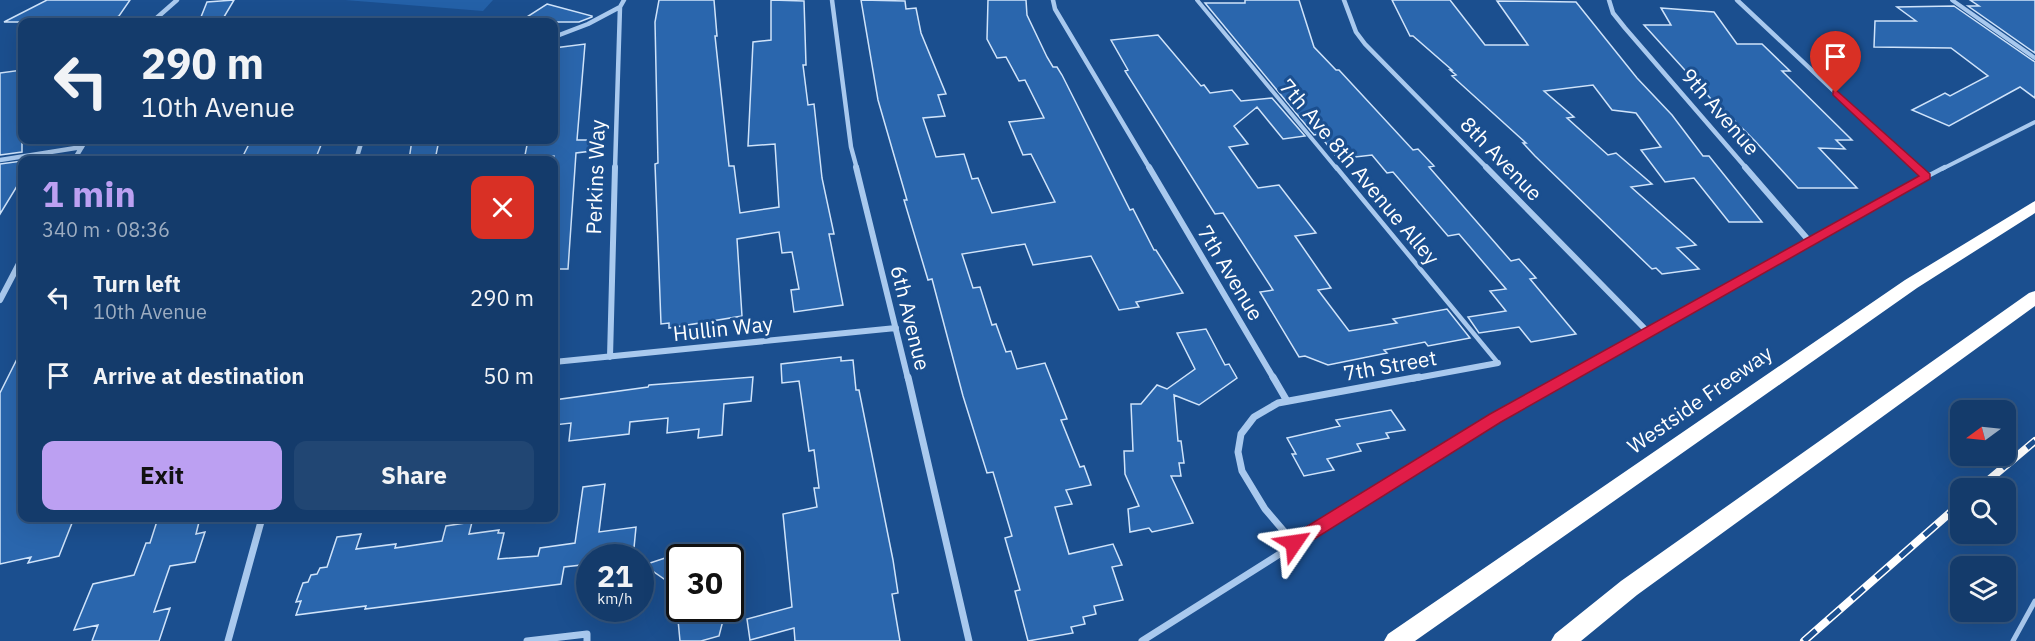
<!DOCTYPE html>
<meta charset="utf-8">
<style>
body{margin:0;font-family:"IBM Plex Sans",sans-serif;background:#214673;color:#f1f3f6;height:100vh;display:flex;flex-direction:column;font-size:22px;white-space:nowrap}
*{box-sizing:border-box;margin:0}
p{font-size:20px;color:#9dadc1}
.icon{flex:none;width:33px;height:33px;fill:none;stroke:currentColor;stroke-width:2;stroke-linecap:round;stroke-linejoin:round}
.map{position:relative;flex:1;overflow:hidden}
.panel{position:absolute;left:18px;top:156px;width:540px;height:366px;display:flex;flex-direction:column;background:#143b6b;border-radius:12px;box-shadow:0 6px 24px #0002,0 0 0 2px #33557e}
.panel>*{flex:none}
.hud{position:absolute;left:18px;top:18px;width:540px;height:126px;border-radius:12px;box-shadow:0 6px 24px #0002,0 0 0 2px #33557e;background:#143b6b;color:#f1f3f6;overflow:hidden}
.needle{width:39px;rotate:255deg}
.buttons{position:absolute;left:1950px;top:400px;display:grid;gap:12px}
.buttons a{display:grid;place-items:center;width:66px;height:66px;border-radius:12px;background:#143b6b;box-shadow:0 6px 24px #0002,0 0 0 2px #33557e;font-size:30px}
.speed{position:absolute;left:576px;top:544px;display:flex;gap:12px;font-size:30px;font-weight:700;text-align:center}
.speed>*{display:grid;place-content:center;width:78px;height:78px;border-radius:50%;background:#143b6b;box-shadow:0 6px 24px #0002,0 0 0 2px #33557e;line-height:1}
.speed small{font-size:15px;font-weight:400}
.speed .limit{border:3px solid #111;border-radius:9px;background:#fff;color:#111}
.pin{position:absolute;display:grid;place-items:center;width:51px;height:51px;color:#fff;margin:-62px -26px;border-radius:50% 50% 50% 0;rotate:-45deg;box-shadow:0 0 6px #0007}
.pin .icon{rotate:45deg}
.me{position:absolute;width:66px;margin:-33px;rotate:58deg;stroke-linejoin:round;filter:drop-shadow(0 0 4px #0008)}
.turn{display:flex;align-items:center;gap:21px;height:126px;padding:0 24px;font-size:27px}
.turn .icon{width:78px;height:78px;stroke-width:2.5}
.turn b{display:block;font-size:42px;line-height:51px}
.round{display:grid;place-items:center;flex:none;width:63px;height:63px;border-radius:12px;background:#214673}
.summary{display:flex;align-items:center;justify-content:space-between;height:102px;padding:0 24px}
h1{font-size:36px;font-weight:800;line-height:45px;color:#bca0f2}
.cta{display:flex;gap:12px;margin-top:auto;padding:12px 24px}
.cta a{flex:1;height:69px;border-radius:12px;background:#bca0f2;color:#111;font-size:24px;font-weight:800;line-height:69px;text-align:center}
.cta a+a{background:#214673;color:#f1f3f6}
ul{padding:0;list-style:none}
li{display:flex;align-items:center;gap:18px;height:78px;padding:0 24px}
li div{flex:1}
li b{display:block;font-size:22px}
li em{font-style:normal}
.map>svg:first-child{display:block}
.green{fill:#2461a8}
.building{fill:#2a66ad;stroke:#cfe3fa;stroke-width:1.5}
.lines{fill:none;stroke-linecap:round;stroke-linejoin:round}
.service-far2{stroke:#a9c9ee;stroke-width:4}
.service-far1{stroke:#a9c9ee;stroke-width:4.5}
.service{stroke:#a9c9ee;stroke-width:5}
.minor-far2{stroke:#a9c9ee;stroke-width:4.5}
.minor-far1{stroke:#a9c9ee;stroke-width:6}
.minor{stroke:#a9c9ee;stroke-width:7}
.motorway{fill:#fff;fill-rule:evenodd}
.rail-casing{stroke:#fff;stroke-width:8}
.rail{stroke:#1b4f8f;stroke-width:5;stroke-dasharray:16;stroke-linecap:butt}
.route{fill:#e11d48;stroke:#92132f;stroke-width:1.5}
.labels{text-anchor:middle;stroke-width:6;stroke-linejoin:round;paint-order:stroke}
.street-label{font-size:21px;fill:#fff;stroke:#1b4f8f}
</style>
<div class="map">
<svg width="2035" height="641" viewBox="0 0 2035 641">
<rect width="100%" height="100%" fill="#1b4f8f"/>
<path class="green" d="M345,0H493L483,11Z"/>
<path class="building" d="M47,0H130L119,16L109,22H4Z
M234,0L221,22H199L207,2Z
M659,0H714L717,36H715L729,166H734L740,213L779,207L775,144L748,146L753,42L771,40V0L804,1L806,65H803L808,105L814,104L822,178L834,234H829L843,305L794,312L791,290L799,289L792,252L782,253L779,232L737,239L742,316L669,328V323L661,324L655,164L658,163L655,22Z
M861,0L905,1L906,9L916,8L921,33L946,94L938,95L945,116L923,118L936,157L964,154L972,179L978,178L992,213L1055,202L1031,154L1023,155L1009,122L1044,118L1025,80L1019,81L1006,57L997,58L987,39L988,0H1026L1027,15L1047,57L1053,67H1057L1062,75L1130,210L1133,209L1154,250H1156L1183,293L1136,302L1139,307L1119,310L1091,256L1033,265L1025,244L962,254L973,288L980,287L992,325L996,324L1006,352L1011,351L1017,369L1045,363L1067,419L1061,420L1080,467L1084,466L1091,485L1066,490L1072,504L1055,507L1069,554L1113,544L1122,565L1112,567L1123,600L1094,606L1096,614L1083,617L1085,624L1071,627L1073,633L1028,641L1015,591L1020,590L1005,538L1012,536L993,472L987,473L963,396L932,279L928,280L904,200H907L878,100Z
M1245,0H1299L1314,47L1336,70H1339L1413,150L1418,149L1434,166L1429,167L1511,261L1519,259L1536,278L1530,279L1576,334L1531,342L1519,327L1479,333L1468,317L1506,311L1490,291L1506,289L1459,234L1448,236L1393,172L1387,173L1372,155L1338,159L1319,134L1314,135L1205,3H1245Z
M1392,0H1450L1485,45H1528L1497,1L1576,2L1637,78L1672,115L1703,156H1709L1762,222H1729L1694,178L1665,182L1641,150L1661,147L1636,113L1612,110L1593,85L1544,91L1574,117L1567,118L1608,155L1616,153L1652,184L1631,187L1696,245L1677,248L1699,269L1662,274L1656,268L1652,269L1535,156L1523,143H1526L1452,76L1456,75L1450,70H1452L1413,36H1410Z
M1970,0H2035V53L1968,6H1979Z
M547,4L592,16V17L579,22H519Z
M1954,6L2035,62V98L2020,87L1949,126L1912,110L1945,93L1950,96L1988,76L1951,48L1874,47L1875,21H1916L1897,7Z
M1661,8L1714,12L1737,44H1762L1790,71H1782L1852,140H1836L1845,149L1819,148L1857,188H1798L1755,141L1735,121H1731L1644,25H1671Z
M1158,35L1201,86L1204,85L1210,93L1232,90L1241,101L1272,98L1305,136L1283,139L1257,107L1234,126L1248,144L1229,147L1258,188L1279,185L1316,233L1295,236L1331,288L1318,290L1349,331L1397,323L1393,319L1447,309L1470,338L1428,346L1425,342L1384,350L1387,353L1328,365L1305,356L1299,357L1260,292L1273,290L1223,213L1215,214L1125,71L1128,70L1111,40Z
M585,44L577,140H591L592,151L576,153L568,269H554V156L524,160L528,140H554V48Z
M22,70V152L0,155V73Z
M251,140H323L315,160H241Z
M412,140H439L435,160H409Z
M22,161V178L0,214V164Z
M1206,329L1225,365L1229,364L1237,378L1199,405L1174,395L1178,441H1181L1184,463H1179L1181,476H1171L1193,523L1152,532L1149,528L1130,532L1128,509L1139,506L1125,474L1124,451H1133L1131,404H1141L1157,385L1167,389L1195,369L1177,333Z
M22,349V518H74L59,556L28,563L31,557L0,564V393Z
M841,357V361L853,360L856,390H859L893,560L898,593L892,594L900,641H795L794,628L750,640L747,619L792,607L783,514L817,507L814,488H819L814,450L809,451L799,381L782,383L781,364Z
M753,377L751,401L724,404L722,435L698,438L699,429L667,433L668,418L630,422L629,434L569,441L571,423L554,425V400L648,387L649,385Z
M1391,410L1405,430L1386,433L1389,438L1357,444L1361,451L1327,459L1334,470L1304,476L1292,454H1296L1287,438L1340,426L1336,420Z
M605,484L599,532L636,527L633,558H590V564L564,567L561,584L365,609L366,606L296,615L301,601L296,602L303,583L308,582L311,575L317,574L320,568L327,567L337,537L361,534L356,549L396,544L395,548L442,541L446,526L472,522L469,534L499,530L498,533H504L498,559L538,556L540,548L575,543L583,487Z
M158,518H200L196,534L205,532L195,562L170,566L154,612L170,608L159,641H92L98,625L74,630L93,584L134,575L146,543H150Z
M680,553V590L644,565Z
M677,609H726L719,636L701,641H680Z"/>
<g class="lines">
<path class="service-far2" d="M1197,0L1337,169
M1952,0L2035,58
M1942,169L2035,122"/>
<path class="service-far1" d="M1336,167L1498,363
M1926,177L1945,167"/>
<path class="service" d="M2013,641L2035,601"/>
<path class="minor-far2" d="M832,0L851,147L857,169
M1053,0L1055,9L1150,169
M1344,0L1356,32L1365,44L1488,169
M1609,0L1613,13L1625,28L1747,169
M1737,0L1917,169
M152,22L177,0
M554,37L588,24L620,7
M0,160L82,147
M74,160L86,140
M356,160L362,140
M615,169L620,7L624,0"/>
<path class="minor-far1" d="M856,167L908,379
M1149,167L1274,379
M1486,167L1648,332
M1745,167L1811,243
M0,300L22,258
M610,357L615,167
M554,362L896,328
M1411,379L1498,363
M1565,379L1926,177L1916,167"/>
<path class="minor" d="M908,377L969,641
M1273,377L1287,401
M1294,543L1265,509L1242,471L1238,452L1241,434L1254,417L1278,403L1419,377
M228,641L262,518
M527,641L587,634V641
M1142,641L1495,418L1568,377"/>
<path class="motorway" d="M2035,201V213L1917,288L1415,641H1384L1388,634L1905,280Z
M2035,291V306L1637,595L1581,641H1551L1555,634L1621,581L2029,293Z"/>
<defs>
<path id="rail" d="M1978,489L2035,441
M1804,641L1960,504"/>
</defs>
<use href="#rail" class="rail-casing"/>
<use href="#rail" class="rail"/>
</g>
<path class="route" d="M1836,90L1930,174V179L1501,422L1300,548L1294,550L1288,548L1286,543L1288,538L1490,414L1919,176L1833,95V91Z"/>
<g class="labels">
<g class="street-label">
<text transform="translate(1720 112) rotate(49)" y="7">9th Avenue</text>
<text transform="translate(1501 159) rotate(46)" y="7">8th Avenue</text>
<text transform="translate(1359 172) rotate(50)" y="7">7th Ave 8th Avenue Alley</text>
<text transform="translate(596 177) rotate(-88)" y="7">Perkins Way</text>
<text transform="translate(1230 273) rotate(59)" y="7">7th Avenue</text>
<text transform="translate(910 318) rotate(76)" y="7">6th Avenue</text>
<text transform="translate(723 329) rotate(-6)" y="7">Hullin Way</text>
<text transform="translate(1390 366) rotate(-10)" y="7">7th Street</text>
<text transform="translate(1700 400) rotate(-35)" y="7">Westside Freeway</text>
</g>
</g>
</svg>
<div class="buttons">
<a><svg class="needle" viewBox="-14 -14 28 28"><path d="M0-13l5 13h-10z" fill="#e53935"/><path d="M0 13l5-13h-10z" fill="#9dadc1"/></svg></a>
<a><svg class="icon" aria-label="search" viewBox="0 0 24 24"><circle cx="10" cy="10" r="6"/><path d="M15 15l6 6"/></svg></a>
<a><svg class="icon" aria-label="layers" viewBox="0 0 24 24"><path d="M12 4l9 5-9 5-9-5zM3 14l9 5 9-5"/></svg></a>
</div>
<div class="speed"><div>21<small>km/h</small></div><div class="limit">30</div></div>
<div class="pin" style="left:1836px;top:93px;background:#d93025"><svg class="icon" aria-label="arrive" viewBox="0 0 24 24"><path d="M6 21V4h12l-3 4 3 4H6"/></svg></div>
<svg class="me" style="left:1294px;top:543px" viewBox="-20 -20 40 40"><path d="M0-17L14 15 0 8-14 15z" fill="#e11d48" stroke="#fff" stroke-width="4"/></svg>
<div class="hud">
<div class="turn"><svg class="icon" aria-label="left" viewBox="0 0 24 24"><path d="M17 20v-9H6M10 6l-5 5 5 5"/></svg><div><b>290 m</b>10th Avenue</div></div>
</div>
<section class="panel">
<div class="summary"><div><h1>1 min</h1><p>340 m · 08:36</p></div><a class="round" style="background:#d93025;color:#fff"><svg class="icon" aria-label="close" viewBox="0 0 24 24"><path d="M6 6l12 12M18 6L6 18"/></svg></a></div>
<ul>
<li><svg class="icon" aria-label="left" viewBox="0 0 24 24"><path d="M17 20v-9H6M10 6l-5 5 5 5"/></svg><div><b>Turn left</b><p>10th Avenue</p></div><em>290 m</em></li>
<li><svg class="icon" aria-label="arrive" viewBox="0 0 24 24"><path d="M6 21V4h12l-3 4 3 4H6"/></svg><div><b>Arrive at destination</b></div><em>50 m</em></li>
</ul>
<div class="cta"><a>Exit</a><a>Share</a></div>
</section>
</div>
